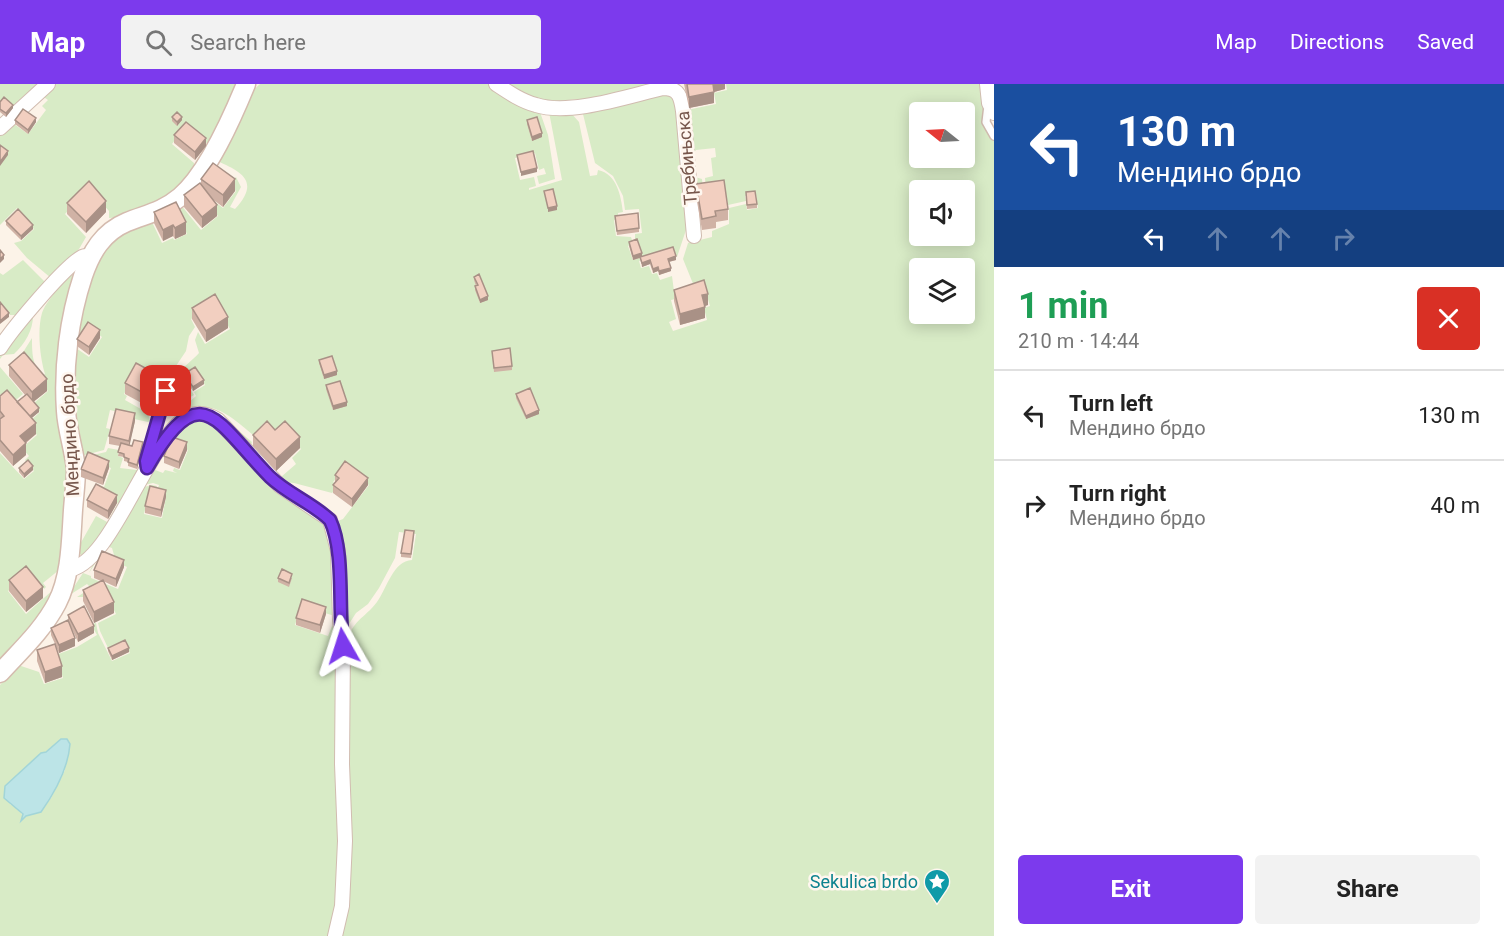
<!DOCTYPE html>
<meta charset="utf-8">
<style>
body{margin:0;font-family:Roboto,sans-serif;background:#f2f2f2;color:#222;height:100vh;display:flex;flex-direction:column;font-size:22px;white-space:nowrap}
*{box-sizing:border-box;margin:0}
p{font-size:20px;color:#767676}
.icon{flex:none;width:33px;height:33px;fill:none;stroke:currentColor;stroke-width:2;stroke-linecap:round;stroke-linejoin:round}
.map{position:relative;flex:1;overflow:hidden}
.details{display:flex;flex-direction:column;background:#fff;width:510px}
.details>*{flex:none}
.hud{background:#1a4fa0;color:#fff;overflow:hidden}
.needle{width:39px;rotate:288deg}
.buttons{position:absolute;left:909px;top:18px;display:grid;gap:12px}
.buttons a{display:grid;place-items:center;width:66px;height:66px;border-radius:6px;background:#fff;box-shadow:0 3px 15px #0003;font-size:30px}
.pin{position:absolute;display:grid;place-items:center;width:51px;height:51px;color:#fff;margin:-26px;border-radius:12px;box-shadow:0 3px 9px #0006}
.me{position:absolute;width:66px;margin:-33px;rotate:354deg;stroke-linejoin:round;filter:drop-shadow(0 0 4px #0008)}
.turn{display:flex;align-items:center;gap:21px;height:126px;padding:0 24px;font-size:27px}
.turn .icon{width:78px;height:78px;stroke-width:2.5}
.turn b{display:block;font-size:42px;line-height:51px}
.lanes{display:flex;align-items:center;height:57px;padding:0 24px;background:#0003;justify-content:center;gap:30px;direction:ltr}
.lanes .off{opacity:.35}
.round{display:grid;place-items:center;flex:none;width:63px;height:63px;border-radius:6px;background:#f2f2f2}
.headline{display:flex;align-items:center;justify-content:space-between;height:102px;padding:0 24px}
h1{font-size:36px;font-weight:700;line-height:45px;color:#1e9e55}
.primary-button{display:flex;gap:12px;margin-top:auto;padding:12px 24px}
.primary-button a{flex:1;height:69px;border-radius:6px;background:#7c3aed;color:#fff;font-size:24px;font-weight:700;line-height:69px;text-align:center}
.primary-button a+a{background:#f2f2f2;color:#222}
ul{padding:0;list-style:none}
li{display:flex;align-items:center;gap:18px;height:90px;padding:0 24px;border-top:2px solid #e0e0e0}
li div{flex:1}
li b{display:block;font-size:22px}
li em{font-style:normal}
header{display:flex;align-items:center;gap:36px;box-sizing:border-box;height:84px;padding:0 30px;background:#7c3aed;color:#fff}
header strong{font-size:28px}
nav{display:flex;gap:33px;margin-inline-start:auto;font-size:21px}
.search{width:420px;height:54px;background:#f2f2f2;display:flex;align-items:center;gap:15px;box-sizing:border-box;padding:0 21px;border-radius:6px;color:#767676;font-size:22px}
main{display:flex;flex:1;min-height:0}
.map>svg:first-child{display:block}
.green{fill:#d8ebc6;fill-rule:evenodd}
.water{fill:#bce4e7;stroke:#a2d5d8;stroke-width:1.5}
.lines{fill:none;stroke-linecap:round;stroke-linejoin:round}
.lane-casing{stroke:#d1bcb0;stroke-width:10}
.street-casing{stroke:#d1bcb0;stroke-width:16}
.secondary-casing{stroke:#d4bbae;stroke-width:21}
.lane{stroke:#fff;stroke-width:7}
.street{stroke:#fff;stroke-width:14}
.secondary{stroke:#fff;stroke-width:18}
.wall{fill:#d0b2a5}
.shaded-wall{fill:#a99186}
.building{fill:#f2cfc0;stroke:#a99186;stroke-width:1.5}
.route-casing{stroke:#51269a;stroke-width:15}
.route{stroke:#7c3aed;stroke-width:10}
.labels{text-anchor:middle;stroke-width:5;stroke-linejoin:round;paint-order:stroke}
.street-label{font-size:18px;fill:#77574c;stroke:#fff7ef}
.culture-label{font-size:18px;fill:#0d838f;stroke:#fff7ef;text-anchor:end}
</style>
<header>
<strong>Map</strong>
<div class="search"><svg class="icon" aria-label="search" viewBox="0 0 24 24"><circle cx="10" cy="10" r="6"/><path d="M15 15l6 6"/></svg>Search here</div>
<nav><a>Map</a><a>Directions</a><a>Saved</a></nav>
</header>
<main>
<div class="map">
<svg width="994" height="852" viewBox="0 0 994 852">
<rect width="100%" height="100%" fill="#fcf3e8"/>
<path class="green" d="M0,0H43L15,24L5,16L0,21Z
M52,0H238L208,60L185,43L172,60L194,79V86L165,116L122,133L109,134V127L89,105L65,130L86,153L79,165L51,194L27,174L14,159L21,157L34,145L23,133V130L17,124L0,141V48L14,40L28,50L46,26L42,22L48,16L41,11Z
M260,0H492L540,28L548,51L555,95L539,100L537,92L546,90L544,84L539,86L535,69L515,74L520,96L534,93L536,102L529,104V106L562,96L549,28L571,29L579,38L590,92L597,91L598,86C617,90 621,112 623,128L618,129V135L614,136L616,152L631,153L633,159L628,162L633,176L642,173L638,159H635V150L642,149L639,125L625,126L623,112L613,92L595,79L582,26L665,8L677,12L687,143L677,173L674,166L639,177L641,184L649,182L652,190L657,189L660,196L672,192L675,215L671,216L676,235L669,238L673,247L707,236L704,224L710,222L705,205L696,207L683,175L688,159L712,153V147L729,140V124L746,120L747,126L758,124L756,110L745,112L746,117L728,121L725,104L706,106L705,94L713,92L711,74L716,73L715,64L696,66L692,71L695,93L702,95L703,106L695,111L687,26L716,20L714,9L727,6L726,0H985C982,22 980,37 994,56V852H338L347,559C352,536 364,535 377,518C387,504 393,477 412,476L416,450L399,448L395,474L379,504L368,520L356,529L347,543L333,432L338,437L343,435L369,401L346,383L333,398L338,402L332,409L294,399L284,398L224,334L252,358L251,361L281,393L296,380L292,374L301,365L281,343L275,348L265,338L261,342L265,348L258,355C243,343 217,316 196,325C187,329 177,337 168,342L180,326L196,312L194,308L205,301L195,285L183,294L194,311L183,317L174,314L169,310C170,291 187,282 199,269L195,256L198,248L205,260L230,245L215,220L191,235L195,243L189,252L186,267L162,303L136,289L124,310L127,312L125,316L148,329L150,337L148,338L125,333L126,330L110,326L106,344L110,345L104,366L81,372C73,335 73,302 76,264L89,273L102,253L88,243L81,254L78,252L84,210L94,179L117,151L152,138L162,159L173,154L174,156L187,150L177,128L181,121L201,146L218,132L198,105L223,124L236,107L228,100L236,93L241,103L230,123L235,125C260,98 243,88 217,77L249,10ZM920,28H964V74H920ZM920,106H964V152H920ZM920,184H964V230H920Z
M503,0H681L582,18L577,15L545,19Z
M23,176L46,199L19,231H10L0,220V189L3,191Z
M75,190L69,406L59,486L43,499L46,503L44,505L38,496L35,498L26,492L8,507L26,530L54,505L42,533L0,579V369L24,395L34,387L25,376L29,372L22,364L37,351L28,339L40,328L33,320L48,307L20,273L32,254C32,269 32,280 42,292L45,290C40,274 37,246 42,229C45,220 52,213 57,205C62,199 66,192 75,190Z
M33,232C33,246 25,260 14,270L3,271L0,275V271Z
M0,283L23,310L11,320L0,310Z
M206,334L317,428L331,448L335,532L301,522L295,541L328,552L332,542L337,546L343,768L333,852H0V601L18,581L39,588L44,600L63,594L56,571L77,563L97,551L85,529L87,528L93,540L96,539L98,549L112,577L130,569L125,559L109,566L100,547L98,539L116,530L104,506L88,513H77L91,504L87,500L68,512L83,489L91,492V494L118,505L127,483L116,478L112,464L106,462L89,489L99,467L144,403L152,401L157,402L154,410L149,409L144,430L162,434L166,413L156,410L159,401L153,399L144,401L150,384L163,389L165,386L177,389L173,387L174,384L180,386L188,366L168,358L182,340ZM51,663L65,686L51,714L41,728L23,732L19,726L10,720L5,702L41,669L46,668Z
M108,364L119,366L118,372L123,374L120,384L137,386L139,383H141L137,396L94,463L82,472L78,468L79,462L96,432L109,439L111,437L109,435L118,419L95,406L88,419L96,400L104,403L111,384L87,375L85,378L84,373L106,368Z"/>
<path class="water" d="M61,655H67L70,660C68,685 56,707 41,728L26,732L21,737L23,730L4,714L5,702L41,669L46,668Z"/>
<g class="lines">
<defs>
<path id="lane" d="M988,21L986,38L994,52
M146,377L166,307"/>
<path id="street" d="M496,0C508,8 521,17 536,21C570,32 628,12 663,4C679,4 681,13 683,27L694,152
M987,0L989,19L994,29
M0,44L48,0
M0,264C12,245 64,183 82,173C86,171 86,172 91,173
M67,486C115,482 153,335 196,330C204,329 211,332 218,336L280,402L330,436L338,467L340,536L343,562L342,680L345,757L342,822L335,852"/>
<path id="secondary" d="M0,589C20,567 43,546 57,519C71,492 71,456 73,426C74,412 76,398 76,385C74,365 67,346 66,327C63,283 69,234 83,192C91,168 103,148 127,138C147,130 162,128 180,113C208,89 232,34 246,0"/>
</defs>
<use href="#lane" class="lane-casing"/>
<use href="#street" class="street-casing"/>
<use href="#secondary" class="secondary-casing"/>
<use href="#lane" class="lane"/>
<use href="#street" class="street"/>
<use href="#secondary" class="secondary"/>
</g>
<path class="wall" d="M684,0H725V5L714,8V19L689,24Z
M0,18L13,24L6,33L0,28Z
M172,33L182,36L177,42L172,37Z
M15,36L36,38L28,50L15,40Z
M527,36L542,53L532,57L527,40Z
M174,51L206,62L195,76L174,59Z
M201,95L235,107L223,123L211,114L217,132L202,144L184,123V111L201,101Z
M696,100L728,125V136L716,138V144L702,146L696,112Z
M746,112L757,120V124L747,125Z
M67,119L106,128L86,149L67,130Z
M154,128L186,150L175,155L173,152L163,157L154,139Z
M615,132L639,144V148L617,151Z
M6,137L33,145L21,156L6,141Z
M629,158L642,173L676,176L669,178L671,187L659,191L658,187L653,189L650,180L642,183L640,174L633,176L629,162Z
M474,193L488,216L480,219L475,206V202H476L474,196Z
M674,206L708,221L704,222L705,234L680,241L674,217Z
M192,224L228,244L206,258L192,235Z
M100,254L89,271L77,262V255Z
M492,267L512,282V286L494,288Z
M319,276L337,291L324,295L319,279Z
M9,281L47,307L33,318L39,328L31,334L36,350L26,359V371L13,382L0,367V312L17,318L25,311L9,292Z
M184,290L204,300L193,307L184,294Z
M125,299L158,303L147,322L125,310Z
M326,301L347,322L333,326L326,305Z
M516,310L539,330L526,335L516,314Z
M135,337L129,361L143,362L137,385L128,382V378L124,377V373L118,372L120,362L109,360V352Z
M275,346L300,364L276,387L253,362V351Z
M187,366L179,385L164,379V372Z
M19,384L33,386L24,394L19,388Z
M109,384L103,401L81,393V385Z
M335,391L368,401L352,423L333,409V401L335,399Z
M166,413L161,433L145,429V422Z
M87,416L117,419L108,435L87,423Z
M414,451L411,474L401,473V469Z
M124,483L116,503L103,497L114,529L94,539L83,517V506L101,497L94,494V486Z
M278,494H292L289,503L278,498Z
M9,496L43,514L26,528L9,507Z
M326,530L320,549L296,541V534Z
M68,531L94,549L78,558L71,543L75,562L59,569L51,551V544L68,537Z
M108,564L129,568L112,576L108,567Z
M37,566L62,593L45,599L37,577Z"/>
<path class="shaded-wall" d="M712,0H725V5L714,8V19L689,24V13Z
M13,21V24L6,33V29Z
M182,33V36L177,42V38Z
M36,34V38L28,50V46Z
M542,49V53L532,57V53Z
M206,54V62L195,76V68Z
M8,67V71L0,82V78Z
M537,84V88L521,92V88Z
M235,95V107L223,123V111Z
M106,117V128L86,149V138Z
M217,121V132L202,144V133Z
M557,122V126L548,128V124Z
M186,138V150L175,155V144Z
M33,141V145L21,156V152Z
M173,141V152L163,157V146Z
M642,169V173L633,176V172Z
M4,171V175L0,179V175Z
M676,172V176L668,178V175Z
M650,176V180L642,183V179Z
M658,183V187L653,189V185Z
M671,184V187L659,191V187Z
M708,210V221L702,223V211Z
M488,212V216L480,219V216Z
M705,223V234L680,241V230Z
M9,229V233L0,240V237Z
M228,233V244L206,258V247Z
M100,246V254L89,271V263Z
M337,287V291L324,295V291Z
M158,291V303L147,322V311Z
M47,295V307L32,319V308Z
M204,296V300L193,307V303Z
M347,318V322L333,326V322Z
M39,324V328L27,338V334Z
M539,326V330L526,335V332Z
M135,329V337L129,364V357Z
M36,339V350L20,363V352Z
M300,353V364L276,387V375Z
M143,358V362L137,385V381Z
M187,358V366L179,385V378Z
M26,359V371L13,382V371Z
M109,377V384L103,401V394Z
M33,382V386L24,394V390Z
M368,394V401L352,423V415Z
M166,406V413L161,433V426Z
M117,411V419L108,435V427Z
M124,476V483L116,503V495Z
M43,503V514L26,528V517Z
M114,518V529L94,539V528Z
M326,523V530L320,549V541Z
M94,542V549L78,558V550Z
M75,554V562L59,569V561Z
M129,564V568L112,576V572Z
M62,582V593L45,599V588Z"/>
<path class="building" d="M687,0H713L714,8L689,13Z
M4,13L13,21L6,29L0,25V18Z
M23,25L36,34L28,46L15,36Z
M177,28L182,33L177,38L172,33Z
M537,33L542,49L532,53L527,36Z
M186,38L206,54L195,68L174,51Z
M0,61L8,67L0,78Z
M533,67L537,84L521,88L517,71Z
M213,79L235,95L223,111L201,95Z
M724,96L728,125L715,127L716,132L702,135L696,100Z
M89,97L106,117L86,138L67,119Z
M200,99L217,121L202,133L184,111Z
M553,105L557,122L548,124L544,107Z
M755,107L757,120L747,121L746,108Z
M176,118L186,138L175,144L173,141L163,146L154,128Z
M18,125L33,141L21,152L6,137Z
M638,129L639,144L617,147L615,132Z
M637,155L642,169L633,172L629,158Z
M673,163L676,172L668,175L671,184L659,187L658,183L653,185L650,176L642,179L640,173Z
M0,166L4,171L0,175Z
M479,190L488,212L480,216L475,202L478,201L474,193Z
M704,196L708,210L702,211L705,223L680,230L674,206Z
M215,210L228,233L206,247L192,224Z
M0,218L9,229L0,237Z
M88,238L100,246L89,263L77,255Z
M510,264L512,282L494,284L492,267Z
M24,268L47,295L32,308L9,281Z
M332,272L337,287L324,291L319,276Z
M136,279L158,291L147,311L125,299Z
M195,283L204,296L193,303L184,290Z
M340,297L347,318L333,322L326,301Z
M530,304L539,326L526,332L516,310Z
M7,306L36,339L20,352L26,359L13,371L0,356V335L4,332L0,327V312Z
M27,310L39,324L30,332L17,318Z
M116,325L135,329L129,357L109,352Z
M267,337L275,346L285,337L300,353L276,375L253,351Z
M172,353L187,358L179,378L164,372Z
M134,356L143,358L137,381L128,378L129,375L124,373V370L118,368L121,359L132,362Z
M88,368L109,377L103,394L81,385Z
M28,376L33,382L24,390L19,384Z
M345,377L368,394L352,415L333,401L339,394L335,391Z
M96,400L117,411L108,427L87,416Z
M150,402L166,406L161,426L145,422Z
M405,446L414,447L411,470L401,469Z
M102,467L124,476L116,495L94,486Z
M26,482L43,503L26,517L9,496Z
M282,485L292,490L289,499L278,494Z
M103,496L114,518L94,528L83,506Z
M302,515L326,523L320,541L296,534Z
M84,522L94,542L78,550L68,531Z
M68,536L75,554L59,561L51,544Z
M125,556L129,564L112,572L108,564Z
M55,560L62,582L45,588L37,566Z"/>
<g class="lines">
<defs>
<path id="route" d="M166,307L146,377L147,384C201,289 216,338 270,393C288,410 312,419 330,436C345,467 338,525 343,562"/>
</defs>
<use href="#route" class="route-casing"/>
<use href="#route" class="route"/>
</g>
<defs>
<symbol id="sight-pin" viewBox="-11 -11 22 30"><path d="M0 17L-7.5 6A9.5 9.5 0 1 1 7.5 6Z" fill="#0f9aa8" stroke="#fff7ef"/><path d="M0-6L1.8-2.2L6-1.7L2.9 1.2L3.7 5.4L0 3.3L-3.7 5.4L-2.9 1.2L-6-1.7L-1.8-2.2Z" fill="#fff"/></symbol>
</defs>
<g fill-rule="evenodd">
<use href="#sight-pin" x="922" y="783" width="30" height="40"/>
</g>
<g class="labels">
<g class="street-label">
<text transform="translate(687 74) rotate(-95)" y="6">Требињска</text>
<text transform="translate(70 351) rotate(-93)" y="6">Мендино брдо</text>
</g>
<g class="culture-label">
<text x="918" y="804">Sekulica brdo</text>
</g>
</g>
</svg>
<div class="buttons">
<a><svg class="needle" viewBox="-14 -14 28 28"><path d="M0-13l5 13h-10z" fill="#e53935"/><path d="M0 13l5-13h-10z" fill="#767676"/></svg></a>
<a><svg class="icon" aria-label="sound" viewBox="0 0 24 24"><path d="M4 9h4l5-4v14l-5-4H4zM17 9q2 3 0 6"/></svg></a>
<a><svg class="icon" aria-label="layers" viewBox="0 0 24 24"><path d="M12 4l9 5-9 5-9-5zM3 14l9 5 9-5"/></svg></a>
</div>
<div class="pin" style="left:166px;top:307px;background:#d93025"><svg class="icon" aria-label="arrive" viewBox="0 0 24 24"><path d="M6 21V4h12l-3 4 3 4H6"/></svg></div>
<svg class="me" style="left:343px;top:562px" viewBox="-20 -20 40 40"><path d="M0-17L14 15 0 8-14 15z" fill="#7c3aed" stroke="#fff" stroke-width="4"/></svg>
</div>
<section class="details">
<div class="hud">
<div class="turn"><svg class="icon" aria-label="left" viewBox="0 0 24 24"><path d="M17 20v-9H6M10 6l-5 5 5 5"/></svg><div><b>130 m</b>Мендино брдо</div></div>
<div class="lanes"><svg class="icon" aria-label="left" viewBox="0 0 24 24"><path d="M17 20v-9H6M10 6l-5 5 5 5"/></svg><svg class="icon off" aria-label="ahead" viewBox="0 0 24 24"><path d="M12 20V5M6 11l6-6 6 6"/></svg><svg class="icon off" aria-label="ahead" viewBox="0 0 24 24"><path d="M12 20V5M6 11l6-6 6 6"/></svg><svg class="icon off" aria-label="right" viewBox="0 0 24 24"><path d="M7 20v-9h11M14 6l5 5-5 5"/></svg></div>
</div>
<div class="headline"><div><h1>1 min</h1><p>210 m · 14:44</p></div><a class="round" style="background:#d93025;color:#fff"><svg class="icon" aria-label="close" viewBox="0 0 24 24"><path d="M6 6l12 12M18 6L6 18"/></svg></a></div>
<ul>
<li><svg class="icon" aria-label="left" viewBox="0 0 24 24"><path d="M17 20v-9H6M10 6l-5 5 5 5"/></svg><div><b>Turn left</b><p>Мендино брдо</p></div><em>130 m</em></li>
<li><svg class="icon" aria-label="right" viewBox="0 0 24 24"><path d="M7 20v-9h11M14 6l5 5-5 5"/></svg><div><b>Turn right</b><p>Мендино брдо</p></div><em>40 m</em></li>
</ul>
<div class="primary-button"><a>Exit</a><a>Share</a></div>
</section>
</main>
